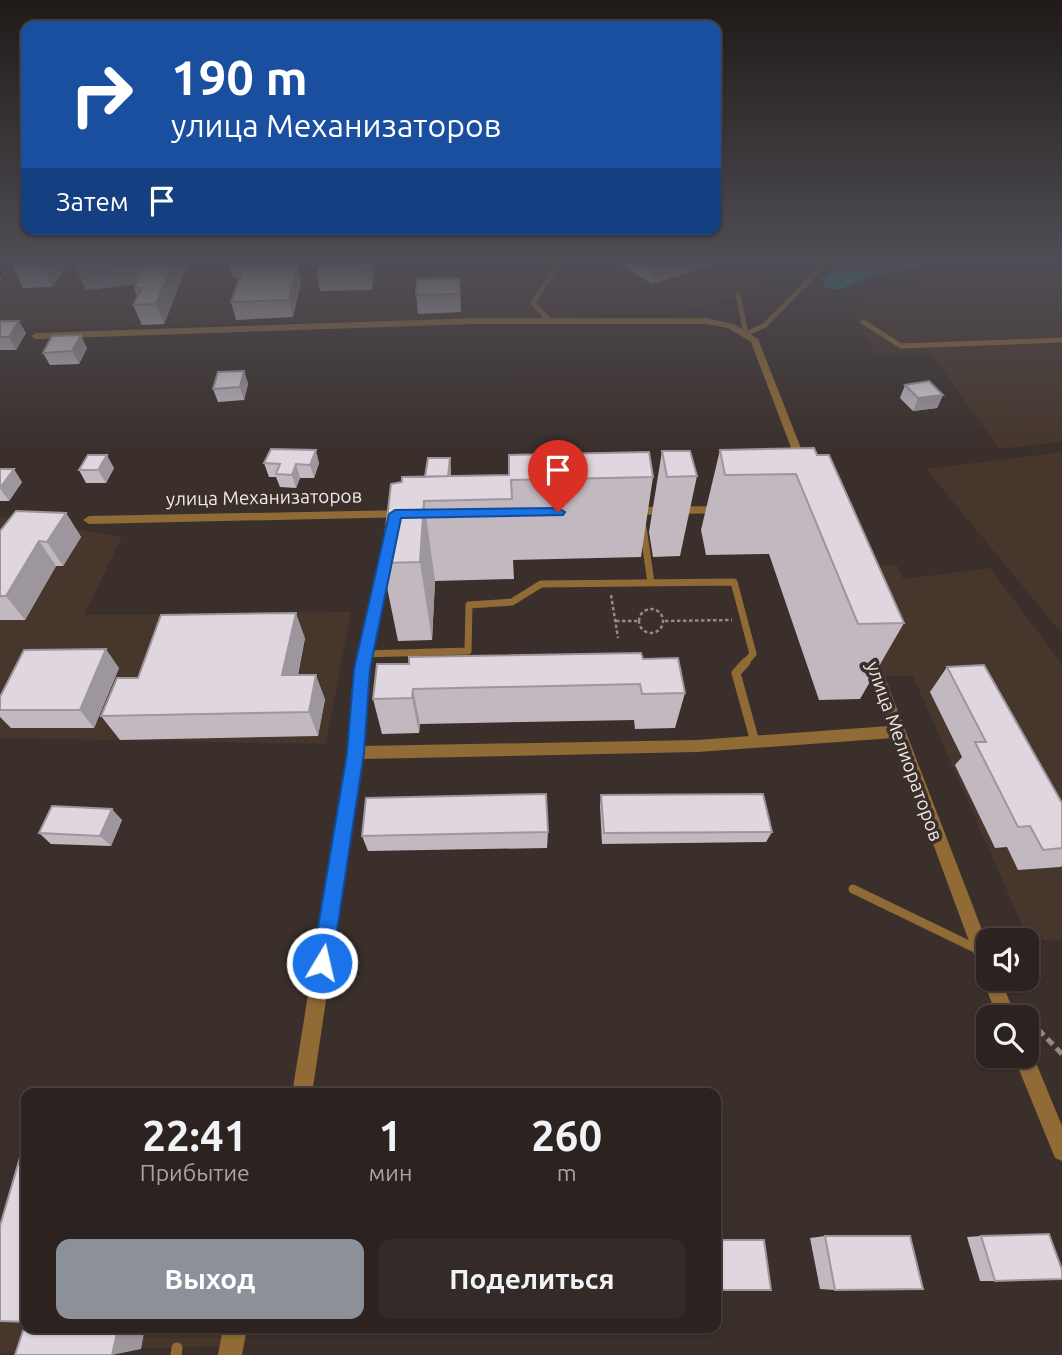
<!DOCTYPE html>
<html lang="ru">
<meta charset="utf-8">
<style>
body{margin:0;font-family:Ubuntu,sans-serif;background:#342b29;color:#f1f3f6;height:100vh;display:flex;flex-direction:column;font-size:26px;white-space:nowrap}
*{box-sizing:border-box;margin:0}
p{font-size:23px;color:#a6a4a5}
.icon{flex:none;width:38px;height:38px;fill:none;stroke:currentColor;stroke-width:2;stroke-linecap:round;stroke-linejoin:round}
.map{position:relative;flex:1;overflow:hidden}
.panel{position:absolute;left:21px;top:1088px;width:700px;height:245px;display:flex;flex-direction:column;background:#2c2320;border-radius:14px;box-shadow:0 2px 5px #0004,0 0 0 2px #48403e}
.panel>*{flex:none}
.guide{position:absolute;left:21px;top:21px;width:700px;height:214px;border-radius:14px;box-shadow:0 2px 5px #0004,0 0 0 2px #48403e;background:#1a4fa0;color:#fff;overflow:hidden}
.fabs{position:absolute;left:976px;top:928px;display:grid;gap:14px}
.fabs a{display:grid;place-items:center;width:63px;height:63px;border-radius:14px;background:#2c2320;box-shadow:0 2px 5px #0004,0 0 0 2px #48403e;font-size:35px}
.pin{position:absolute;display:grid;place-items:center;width:60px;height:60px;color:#fff;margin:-72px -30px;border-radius:50% 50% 50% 0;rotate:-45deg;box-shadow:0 0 7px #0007}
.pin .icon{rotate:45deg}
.me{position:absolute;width:77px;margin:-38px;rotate:9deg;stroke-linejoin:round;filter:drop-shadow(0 0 5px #0008)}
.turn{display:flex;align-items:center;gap:24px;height:147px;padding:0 35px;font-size:32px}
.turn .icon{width:91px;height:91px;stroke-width:2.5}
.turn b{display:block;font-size:49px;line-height:60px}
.then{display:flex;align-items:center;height:66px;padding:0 35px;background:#0003;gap:14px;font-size:26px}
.eta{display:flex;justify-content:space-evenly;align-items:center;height:119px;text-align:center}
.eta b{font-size:42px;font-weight:700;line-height:49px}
.action{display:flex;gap:14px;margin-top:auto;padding:14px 35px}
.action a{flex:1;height:80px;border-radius:14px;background:#8c9099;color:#fff;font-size:28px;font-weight:700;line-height:80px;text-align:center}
.action a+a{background:#342b29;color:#f1f3f6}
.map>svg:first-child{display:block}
.industrial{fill:#46362b}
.water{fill:#0e9597}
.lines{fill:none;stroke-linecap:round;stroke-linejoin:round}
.path-far1{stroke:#948a87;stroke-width:2.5;stroke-dasharray:3.5 2.5;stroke-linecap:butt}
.path{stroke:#948a87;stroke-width:5;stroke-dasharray:8 5;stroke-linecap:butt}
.lane-far3{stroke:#906b36;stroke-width:5}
.lane-far2{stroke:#906b36;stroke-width:7}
.lane-far1{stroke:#906b36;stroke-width:9}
.lane{stroke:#906b36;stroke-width:11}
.street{fill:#906b36;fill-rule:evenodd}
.wall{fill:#c1b8c0}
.shaded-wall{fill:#9d969c}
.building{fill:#e0d6df;stroke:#9d969c;stroke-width:2}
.route{fill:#1a73e8;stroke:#114b97;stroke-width:2}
.labels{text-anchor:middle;stroke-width:7;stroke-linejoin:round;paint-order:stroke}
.street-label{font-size:19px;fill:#efe8e6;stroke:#3a2f2b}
</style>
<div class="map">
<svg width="1062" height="1355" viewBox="0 0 1062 1355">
<rect width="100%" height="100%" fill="#3a2f2b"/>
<path class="industrial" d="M20,262H812L740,296L681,313L0,330V292Z
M988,262H1062V442L999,449L932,354H875L847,303Z
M1062,452V634L926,469Z
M0,516L122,537L84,615L351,612L326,744L0,738Z
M897,565L903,579L990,568L1062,664V939L1029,941L913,676H883L850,566Z
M26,1140V1328H226L223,1346L0,1353V1219Z"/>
<path class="water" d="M844,262L936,264L880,274L837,290L824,287L823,278Z"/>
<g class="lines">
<path class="path-far1" d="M0,281L12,262
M611,595L618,638
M639 621a12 12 0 1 1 24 0a12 12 0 1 1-24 0Z
M616,621H637
M665,621L732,620"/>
<path class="path" d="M1027,1024L1035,1026L1062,1054"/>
<path class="lane-far3" d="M738,295L746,334L765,325L822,267L833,262
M550,321L533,303L560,262
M863,322L901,346L1062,340"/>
<path class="lane-far2" d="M643,527L651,583
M365,654L468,651L469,605L512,602L541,584L734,582L753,654L745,663"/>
<path class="lane-far1" d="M746,662L736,673L755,742
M853,889L979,950"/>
<path class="lane" d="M176,1355L177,1348"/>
<path class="street" d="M475,318H706L734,324L758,339L808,466L803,469L798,466L751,342L728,328L706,324H475L36,339L31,336L36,333Z
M724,506L728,507V513L629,515L623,511L629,507Z
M406,510L412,514L410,517L89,524L83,520L89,516Z
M387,549L393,553L369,669L363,746L697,740L889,726L862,653L864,649H874L989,948V978H1000L1016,1017H997L894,738L697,752L362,759L312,1094H292L347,753L355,669L381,553Z
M1027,1047L1030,1048L1062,1126V1161L1055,1158L1013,1055H1027Z
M223,1328H247L242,1355H218Z"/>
</g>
<path class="wall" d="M20,262H69L52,287L23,288L14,269Z
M82,262H225L188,263L164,324L142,325L133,305L137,297L134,288L136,284L86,290L77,270Z
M228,262H284V264H297L301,281L293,317L236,320L231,302L239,278H233Z
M616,262H722L652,284Z
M375,264L372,290L320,291L317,273Z
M460,278L461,312L418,314L416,295Z
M0,321L26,333L16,350H0Z
M87,348L79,364L50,365L43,353Z
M244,371L248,384L244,400L218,402L213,389Z
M905,385L943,395L937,408L913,411L900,398Z
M814,448L904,623L860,699L819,700L769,554L706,555L701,530L720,450Z
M662,451L697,476L680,556L653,557L649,532Z
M450,458L451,476L653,477L641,557L513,560L514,579L435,581L432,640L398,641L382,563L425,477Z
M264,463H319L314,478H300L296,488L280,487L276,477H269Z
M114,468L106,483H86L79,470Z
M0,469L22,482L9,501H0Z
M66,513L81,537L63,566H56L25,620H0V531Z
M305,638L298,675L325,699L318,736L120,740L101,716L138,678Z
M643,659L685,693L675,728L635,729L634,720L420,724L419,733L382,734L373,699L377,664Z
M947,667L1062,803V866L1060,867L1018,870L1007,847L995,848L955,765L962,757L930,692Z
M119,668L94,728H11L0,717V697Z
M601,795L772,832L766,842L602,844L600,806Z
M122,820L111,846L51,844L39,833Z
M548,832L547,848L368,851L362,836Z
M825,1236L835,1290L820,1289L810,1238Z
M981,1236L995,1281H980L967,1237Z"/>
<path class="shaded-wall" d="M48,262H69L52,287L43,269Z
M146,262L154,282L86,290L77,270Z
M174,262H188V263L164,324L156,304Z
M277,262H284L281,282L277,265Z
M370,262H374L375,264L372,290L369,271Z
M655,262H722L652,284Z
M297,264L301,281L293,317L289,300Z
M19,321L26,333L16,350L9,337Z
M81,335L87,348L79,364L72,351Z
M244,371L248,384L244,400L240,387Z
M943,395L937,408L913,411L918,398Z
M316,450L319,463L314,478L310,465Z
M107,455L114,468L106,483L98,470Z
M450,458L451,471L449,490L448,477Z
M296,464L300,478L296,488L292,475Z
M14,469L22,482L9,501L0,488Z
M424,501L435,581L432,640L420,562Z
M66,513L81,537L63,566L47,542Z
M39,541L56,566L25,620L6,596Z
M296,613L305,638L292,700L282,675Z
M106,649L119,668L94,728L80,710Z
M316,675L325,699L318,736L309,712Z
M413,689L420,724L419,733L412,698Z
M112,809L122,820L111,846L100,836Z
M118,1328H145L141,1349L112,1355Z"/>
<path class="building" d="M20,262H48L43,269H14Z
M82,262H174L156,304L133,305L142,288H134L146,262L77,270Z
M245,262H277V265L297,264L289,300L231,302Z
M319,262H370L369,271L317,273Z
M460,278V294L416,295L417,279Z
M0,321H19L9,337H0Z
M81,335L72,351L43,353L52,336Z
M244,371L240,387L213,389L218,372Z
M929,381L943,395L918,398L905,385Z
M814,448L817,455H829L904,623L858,624L796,474L725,475L720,450Z
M271,449L316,450L310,465L296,464L292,475L276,474L280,464L264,463Z
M662,451H690L697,476L667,477Z
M649,452L653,477L511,480L512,499L424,501L420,562L382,563L391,484L402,482V477L509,475V455Z
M88,455H107L98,470H79Z
M428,458H450L448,476L425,477Z
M0,469H14L0,488Z
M16,511L66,513L47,542L39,541L6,596H0V531Z
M296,613L282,675H316L309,712L101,716L117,678H138L161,615Z
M106,649L80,710H0V697L24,650Z
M641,653L643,659L678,658L685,693L642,694L640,684L413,689L412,698L373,699L377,664H409V657Z
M984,665L1062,803V848L1043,850L1030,826L1018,827L975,742H986L947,667Z
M546,794L548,832L362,836L366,798Z
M763,794L772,832L604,833L601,795Z
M52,806L112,809L100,836L39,833Z
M23,1147H26V1328H118L112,1355H15L26,1322L0,1321V1226Z
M1049,1234L1062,1270V1279L995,1281L981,1236Z
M825,1236H910L923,1289L835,1290Z
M716,1240H764L771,1290H716Z"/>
<linearGradient id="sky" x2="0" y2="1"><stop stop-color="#201a18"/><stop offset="0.58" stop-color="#4f4d55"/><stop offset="1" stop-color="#4f4d55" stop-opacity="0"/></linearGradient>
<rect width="1062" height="451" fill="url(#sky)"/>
<path class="route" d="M558,508L565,512L563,515L401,518L370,669L364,753L332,963L329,970L322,973L315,970L312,963L347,753L354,669L389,514L395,510Z"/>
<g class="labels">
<g class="street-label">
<text transform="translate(264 497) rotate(-1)" y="7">улица Механизаторов</text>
<text transform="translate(905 751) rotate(70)" y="7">улица Мелиораторов</text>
</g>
</g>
</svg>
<div class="fabs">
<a><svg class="icon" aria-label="sound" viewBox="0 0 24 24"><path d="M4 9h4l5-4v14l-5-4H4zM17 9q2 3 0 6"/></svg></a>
<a><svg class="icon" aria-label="search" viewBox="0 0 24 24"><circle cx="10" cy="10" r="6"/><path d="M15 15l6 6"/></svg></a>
</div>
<div class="pin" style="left:558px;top:512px;background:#d93025"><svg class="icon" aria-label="arrive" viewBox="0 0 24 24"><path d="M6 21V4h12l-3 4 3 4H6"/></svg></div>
<svg class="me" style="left:322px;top:963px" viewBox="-20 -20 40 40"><circle r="17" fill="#1a73e8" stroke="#fff" stroke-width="3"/><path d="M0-11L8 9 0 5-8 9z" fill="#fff"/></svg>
<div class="guide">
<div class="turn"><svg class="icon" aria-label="right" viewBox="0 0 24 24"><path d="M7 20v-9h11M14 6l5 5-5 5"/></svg><div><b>190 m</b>улица Механизаторов</div></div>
<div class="then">Затем<svg class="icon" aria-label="arrive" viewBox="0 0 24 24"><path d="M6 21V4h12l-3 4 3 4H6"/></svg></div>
</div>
<section class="panel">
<div class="eta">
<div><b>22:41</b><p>Прибытие</p></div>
<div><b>1</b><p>мин</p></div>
<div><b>260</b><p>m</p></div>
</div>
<div class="action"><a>Выход</a><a>Поделиться</a></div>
</section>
</div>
